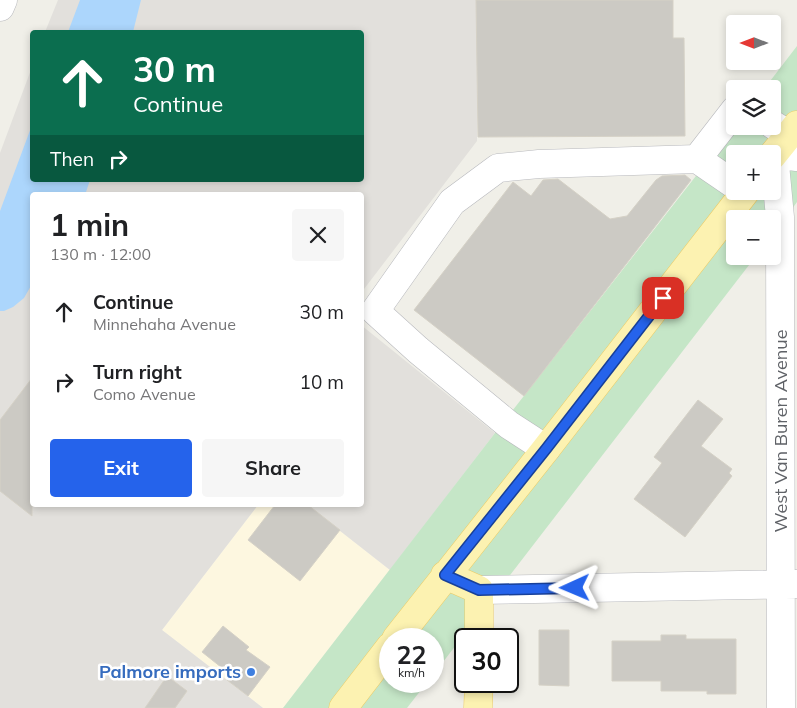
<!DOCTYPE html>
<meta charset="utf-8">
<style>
body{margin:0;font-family:Mulish,sans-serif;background:#f6f6f6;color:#202124;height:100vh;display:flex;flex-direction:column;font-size:19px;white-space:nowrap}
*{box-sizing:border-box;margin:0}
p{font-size:16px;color:#757577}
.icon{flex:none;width:28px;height:28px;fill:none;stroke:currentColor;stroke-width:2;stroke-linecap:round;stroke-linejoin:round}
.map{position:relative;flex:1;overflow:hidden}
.panel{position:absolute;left:30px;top:192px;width:334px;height:315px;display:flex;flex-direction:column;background:#fff;border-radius:5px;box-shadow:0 2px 8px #0003}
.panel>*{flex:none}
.top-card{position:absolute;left:30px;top:30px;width:334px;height:152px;border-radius:5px;box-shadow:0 2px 8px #0003;background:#0b6e4f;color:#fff;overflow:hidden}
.needle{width:32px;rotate:270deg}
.fabs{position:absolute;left:726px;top:15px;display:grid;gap:10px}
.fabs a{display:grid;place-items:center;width:55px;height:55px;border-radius:5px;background:#fff;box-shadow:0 2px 8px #0003;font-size:25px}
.speed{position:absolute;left:379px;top:628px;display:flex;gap:10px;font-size:25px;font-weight:700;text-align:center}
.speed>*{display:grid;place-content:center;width:65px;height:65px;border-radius:50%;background:#fff;box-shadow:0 2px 8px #0003;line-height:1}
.speed small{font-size:12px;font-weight:400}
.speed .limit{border:2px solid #111;border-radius:8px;background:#fff;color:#111}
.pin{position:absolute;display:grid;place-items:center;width:42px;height:42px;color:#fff;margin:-21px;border-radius:10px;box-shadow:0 2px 8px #0006}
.me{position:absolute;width:55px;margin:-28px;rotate:269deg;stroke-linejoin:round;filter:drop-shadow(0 0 4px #0008)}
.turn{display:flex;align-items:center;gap:18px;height:105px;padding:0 20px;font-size:22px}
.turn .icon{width:65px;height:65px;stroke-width:2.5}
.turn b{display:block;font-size:35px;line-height:42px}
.then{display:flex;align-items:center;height:48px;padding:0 20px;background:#0003;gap:10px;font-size:19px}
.round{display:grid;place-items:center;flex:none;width:52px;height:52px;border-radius:5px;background:#f6f6f6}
.summary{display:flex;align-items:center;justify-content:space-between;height:85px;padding:0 20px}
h1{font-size:30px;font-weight:700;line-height:38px}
.cta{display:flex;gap:10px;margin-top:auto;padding:10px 20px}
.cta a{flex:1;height:58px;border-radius:5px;background:#2563eb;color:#fff;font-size:20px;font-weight:700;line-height:58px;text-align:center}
.cta a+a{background:#f6f6f6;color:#202124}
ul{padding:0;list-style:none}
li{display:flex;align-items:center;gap:15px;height:70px;padding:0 20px}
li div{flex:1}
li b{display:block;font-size:19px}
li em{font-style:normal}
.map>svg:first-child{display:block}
.commercial{fill:#fdf7e0}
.industrial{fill:#e2e0dc}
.green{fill:#c5e6c7;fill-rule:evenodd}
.water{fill:#acd6fc}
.building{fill:#cccac4;stroke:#d5d1c6}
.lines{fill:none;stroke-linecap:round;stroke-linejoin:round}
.minor-casing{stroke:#b8b9bd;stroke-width:29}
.major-casing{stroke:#eccb65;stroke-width:29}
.minor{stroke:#fff;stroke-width:28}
.major{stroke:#fcf2b1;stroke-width:28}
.route-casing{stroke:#184099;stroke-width:12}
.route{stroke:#2563eb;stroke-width:9}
.shop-dot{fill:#3f7fe0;stroke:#fff;stroke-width:2}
.labels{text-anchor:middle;stroke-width:5;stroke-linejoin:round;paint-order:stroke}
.street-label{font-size:18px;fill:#5f6267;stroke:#fff}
.shop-label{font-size:18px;font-weight:bold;fill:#366cbe;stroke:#fff;text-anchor:end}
</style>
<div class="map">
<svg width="797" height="708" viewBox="0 0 797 708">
<rect width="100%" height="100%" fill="#f0efe8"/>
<path class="commercial" d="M258,505H307L390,570L283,708H263L162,630Z"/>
<path class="industrial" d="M58,0H477V141L361,293V195H32V505H258L162,630L263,708H0V153L32,67V180H361V32H45Z
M361,325L495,433L390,570L307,505H361Z"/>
<path class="green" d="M797,46V202L773,235L772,219H735V256H756L433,675L432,639H390V681H428L407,708H283L495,433L735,126H772V89H764ZM735,154H772V191H735Z"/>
<path class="water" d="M80,0H141L133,32H68Z
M32,125V180H90L85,195H32V284L24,298L13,307L4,311H0V211Z"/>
<path class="building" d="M476,0H673V38H684L685,136L478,137Z
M685,175L691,180L524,396L414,310L513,182L531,196L543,180L558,179L610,219L627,216L656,180L662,176Z
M32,378V516L0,491V420Z
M698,400L723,419L701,446L732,469L729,473L732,476L685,537L634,499L662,463L654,457Z
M275,505H308L340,530L300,581L248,540Z
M223,626L249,647L246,650L270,667L248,696L227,680L231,675L202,652Z
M539,630H569V686L539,685Z
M661,635H686V639H736V694H707V691H661V681H612V641H661Z
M167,676L187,691L175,708H145Z"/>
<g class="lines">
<defs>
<path id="minor" d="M0,7L3,0
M772,124L789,135
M697,159L735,110
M546,449L509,425L418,350L375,311L452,202L498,168L539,164L697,159L735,185
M479,590L797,584
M781,708L780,217L774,154L797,157"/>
<path id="major" d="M772,156L797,125
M445,575L479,590V639
M396,639L546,449L746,191
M343,708L390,647
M478,708L479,681"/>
</defs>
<use href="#minor" class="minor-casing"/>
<use href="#major" class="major-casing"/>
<use href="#minor" class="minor"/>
<use href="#major" class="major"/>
</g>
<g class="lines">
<defs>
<path id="route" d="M575,588L479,590L445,575L546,449L663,298"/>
</defs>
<use href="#route" class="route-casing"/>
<use href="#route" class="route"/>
</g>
<circle class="shop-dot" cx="251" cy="672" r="5"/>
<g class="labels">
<g class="street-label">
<text transform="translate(781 431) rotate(-90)" y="6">West Van Buren Avenue</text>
</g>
<g class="shop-label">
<text x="241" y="678">Palmore imports</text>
</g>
</g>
</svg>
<div class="fabs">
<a><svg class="needle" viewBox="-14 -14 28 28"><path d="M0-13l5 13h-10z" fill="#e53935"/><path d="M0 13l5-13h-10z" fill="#757577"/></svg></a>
<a><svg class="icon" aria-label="layers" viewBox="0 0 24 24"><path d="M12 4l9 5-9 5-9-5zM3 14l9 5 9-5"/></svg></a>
<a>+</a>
<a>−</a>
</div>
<div class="speed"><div>22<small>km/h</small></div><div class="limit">30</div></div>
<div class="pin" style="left:663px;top:298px;background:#d93025"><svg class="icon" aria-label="arrive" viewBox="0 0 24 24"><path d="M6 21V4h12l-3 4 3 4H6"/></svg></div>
<svg class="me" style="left:575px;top:588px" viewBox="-20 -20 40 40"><path d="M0-17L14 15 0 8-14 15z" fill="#2563eb" stroke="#fff" stroke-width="4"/></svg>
<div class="top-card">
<div class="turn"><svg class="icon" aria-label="ahead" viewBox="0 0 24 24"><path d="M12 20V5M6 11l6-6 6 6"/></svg><div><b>30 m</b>Continue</div></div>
<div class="then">Then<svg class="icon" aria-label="right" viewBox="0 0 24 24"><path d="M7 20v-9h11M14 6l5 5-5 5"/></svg></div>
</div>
<section class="panel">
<div class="summary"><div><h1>1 min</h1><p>130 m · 12:00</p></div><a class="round"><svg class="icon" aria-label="close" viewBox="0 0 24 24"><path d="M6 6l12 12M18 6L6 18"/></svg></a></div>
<ul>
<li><svg class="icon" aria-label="ahead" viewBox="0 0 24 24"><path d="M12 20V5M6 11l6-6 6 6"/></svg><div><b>Continue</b><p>Minnehaha Avenue</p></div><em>30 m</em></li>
<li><svg class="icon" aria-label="right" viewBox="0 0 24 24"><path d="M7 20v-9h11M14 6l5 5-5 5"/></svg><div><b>Turn right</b><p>Como Avenue</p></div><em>10 m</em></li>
</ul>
<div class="cta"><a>Exit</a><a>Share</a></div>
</section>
</div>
